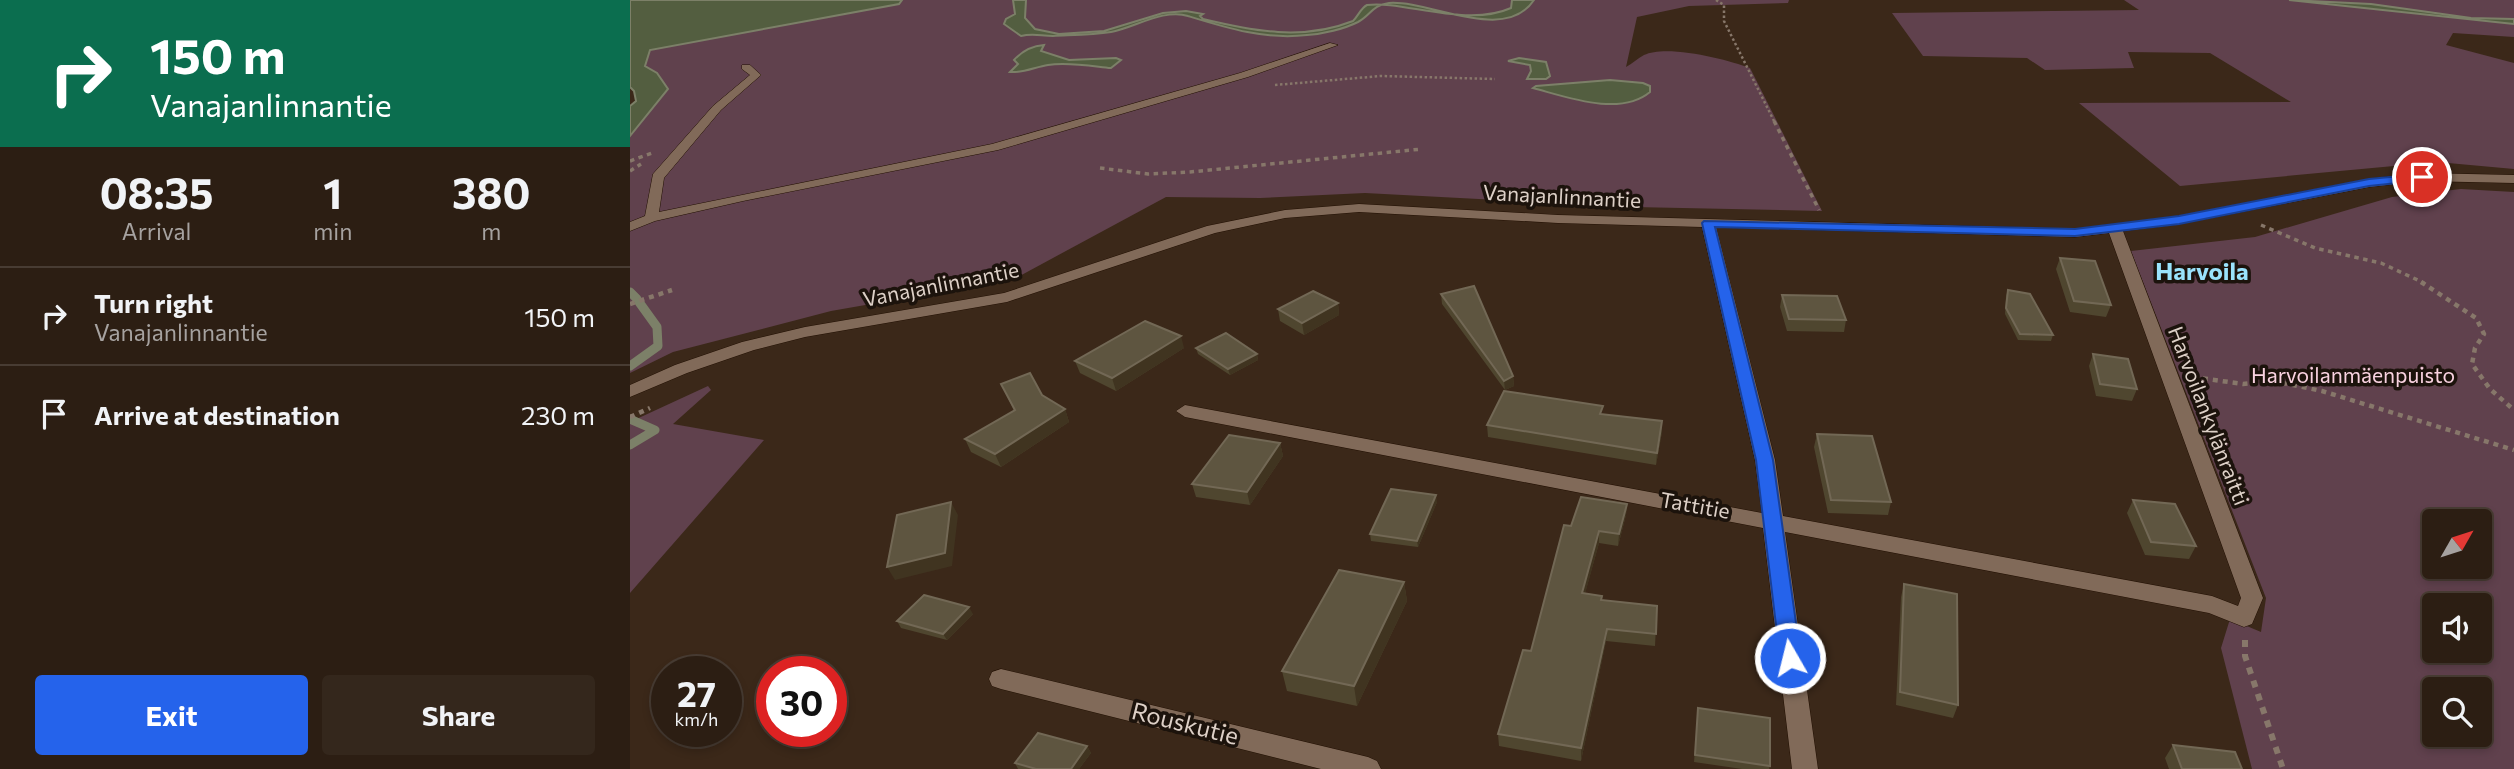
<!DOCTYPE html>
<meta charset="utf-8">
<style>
body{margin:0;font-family:Commissioner,sans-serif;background:#34271c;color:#f1f3f6;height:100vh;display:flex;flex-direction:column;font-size:26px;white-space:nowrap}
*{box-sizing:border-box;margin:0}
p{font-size:23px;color:#a6a2a0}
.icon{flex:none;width:38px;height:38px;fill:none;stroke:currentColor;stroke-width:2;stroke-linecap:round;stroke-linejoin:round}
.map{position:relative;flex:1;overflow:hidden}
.drawer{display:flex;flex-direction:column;background:#2c1e13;width:630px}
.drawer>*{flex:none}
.top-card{background:#0b6e4f;color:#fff;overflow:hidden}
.needle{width:46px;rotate:51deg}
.controls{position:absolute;left:1792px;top:509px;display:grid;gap:14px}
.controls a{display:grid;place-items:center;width:70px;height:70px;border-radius:7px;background:#2c1e13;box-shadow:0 4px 10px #0003,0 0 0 2px #483c33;font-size:35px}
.speed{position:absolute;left:21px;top:656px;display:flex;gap:14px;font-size:35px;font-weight:700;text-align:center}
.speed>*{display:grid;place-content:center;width:91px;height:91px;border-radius:50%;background:#2c1e13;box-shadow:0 4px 10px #0003,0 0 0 2px #483c33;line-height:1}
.speed small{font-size:18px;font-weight:400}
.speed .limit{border:10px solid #d22;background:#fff;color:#111}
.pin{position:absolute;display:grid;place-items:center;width:60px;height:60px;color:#fff;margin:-30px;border:4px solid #fff;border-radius:50%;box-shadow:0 2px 7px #0007}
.me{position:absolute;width:77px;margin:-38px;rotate:352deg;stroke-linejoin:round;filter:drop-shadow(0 0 5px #0008)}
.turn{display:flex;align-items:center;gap:24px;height:147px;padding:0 35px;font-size:32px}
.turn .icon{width:91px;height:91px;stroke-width:2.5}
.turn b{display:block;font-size:49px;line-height:60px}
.eta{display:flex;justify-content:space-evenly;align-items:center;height:119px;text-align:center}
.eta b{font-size:42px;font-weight:700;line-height:49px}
.primary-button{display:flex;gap:14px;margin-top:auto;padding:14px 35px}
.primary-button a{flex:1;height:80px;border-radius:7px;background:#2563eb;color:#fff;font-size:28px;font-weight:700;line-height:80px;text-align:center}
.primary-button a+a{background:#34271c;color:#f1f3f6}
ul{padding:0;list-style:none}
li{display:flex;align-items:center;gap:21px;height:98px;padding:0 35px;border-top:2px solid #483c33}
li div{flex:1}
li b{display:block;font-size:26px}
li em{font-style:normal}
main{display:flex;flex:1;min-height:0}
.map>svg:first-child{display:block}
.green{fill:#60414d;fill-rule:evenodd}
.water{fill:#535e40;stroke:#7c8068;stroke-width:2}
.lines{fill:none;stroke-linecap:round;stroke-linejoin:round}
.stream{stroke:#7c8068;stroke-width:9}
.minor-casing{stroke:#221003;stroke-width:1}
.path-far3{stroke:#87776a;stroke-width:2.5;stroke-dasharray:2.5 2.5;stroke-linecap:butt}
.path-far2{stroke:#87776a;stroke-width:3.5;stroke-dasharray:4.5 4.5;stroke-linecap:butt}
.path-far1{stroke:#87776a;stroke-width:4.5;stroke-dasharray:5 5;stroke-linecap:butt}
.path{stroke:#87776a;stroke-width:6;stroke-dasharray:7 7;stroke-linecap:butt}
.minor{fill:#816a59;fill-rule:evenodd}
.wall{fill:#4f462f}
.shaded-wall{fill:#403420}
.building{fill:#5e5540;stroke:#726855;stroke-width:2}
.route{fill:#2563eb;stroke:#184099;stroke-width:2}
.labels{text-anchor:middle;stroke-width:7;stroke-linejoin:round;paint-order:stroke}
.street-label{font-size:21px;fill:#ddd0c7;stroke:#1c130c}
.park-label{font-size:21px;fill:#f9d2e0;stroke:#1c130c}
.quarter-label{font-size:24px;font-weight:bold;fill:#9ae3fc;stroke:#1c130c}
.near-street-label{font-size:24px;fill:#ddd0c7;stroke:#1c130c}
</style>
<main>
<section class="drawer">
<div class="top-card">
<div class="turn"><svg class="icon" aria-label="right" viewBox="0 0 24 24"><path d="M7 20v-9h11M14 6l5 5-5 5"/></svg><div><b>150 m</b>Vanajanlinnantie</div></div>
</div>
<div class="eta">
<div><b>08:35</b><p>Arrival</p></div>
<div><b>1</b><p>min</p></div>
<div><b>380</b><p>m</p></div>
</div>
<ul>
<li><svg class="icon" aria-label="right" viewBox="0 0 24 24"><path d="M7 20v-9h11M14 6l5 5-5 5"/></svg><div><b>Turn right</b><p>Vanajanlinnantie</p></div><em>150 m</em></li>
<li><svg class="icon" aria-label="arrive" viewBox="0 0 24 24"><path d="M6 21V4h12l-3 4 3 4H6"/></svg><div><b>Arrive at destination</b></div><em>230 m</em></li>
</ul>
<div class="primary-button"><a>Exit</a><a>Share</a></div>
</section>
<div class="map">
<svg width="1884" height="769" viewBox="0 0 1884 769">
<rect width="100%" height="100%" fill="#3b2819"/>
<path class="green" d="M272,0H1159L1158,3L1059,6L1007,17L996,67C1002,64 1008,58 1014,55C1036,44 1097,59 1120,68L1192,211L1003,207L735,193L630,198L536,197L384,279L201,311L43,352L0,373V136L38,89L15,66L20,50L269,4Z
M1494,0H1884V37L1823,33L1816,45L1884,63V169L1807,162L1550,186L1449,103L1661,102L1580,53L1498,52L1504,68L1415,70L1397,58L1293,56L1262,13L1509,10Z
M1831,189L1884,192V769H1622L1591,648L1600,619L1631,632L1636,598L1501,251L1625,237L1762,197ZM1804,522H1850V567H1804ZM1804,606H1850V651H1804ZM1804,690H1850V735H1804Z
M78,386L81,390L43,424L134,440L0,593V422Z"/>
<path class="water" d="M0,0H272L269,4L20,50L15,66L27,73L38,89L0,136V106L6,101L4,91L0,87Z
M383,0H396L395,18L405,29L429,34L474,31L533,13L556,11L573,14L570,16L573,19C623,31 673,41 723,21C728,16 731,8 737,5C772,0 836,28 881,8L882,0H904C875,44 800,0 759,3C742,5 741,15 728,22C714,29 693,34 677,35C635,40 597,28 558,16C534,8 504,28 481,32C462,35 442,35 423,36C411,36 403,33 391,36L374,24L376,19L385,14Z
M1659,0L1741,4L1841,18L1884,19V24Z
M414,45L411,51L439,60L486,58L491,60L481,68C461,66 438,62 418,65C405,67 394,73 380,72L388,64L384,60C392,51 401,46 414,45Z
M889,58L916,62L920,76L916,79H897L901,71L900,65L878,61Z
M980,80L1013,83L1020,86V92C990,117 937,97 903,88L906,86Z"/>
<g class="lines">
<path class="stream" d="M0,292L7,299
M0,366L28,346L27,327L9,302
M0,419L25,430L0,445"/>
<defs>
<path id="minor" d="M700,43L708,45L618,77L368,150L113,201L25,221L0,231V222L15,216L23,174L83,106L120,75L112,69V65H120L131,75L91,110L34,178L29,212L362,144L610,73Z
M1792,173L1884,175V183L1792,181L1739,187L1549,224L1493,231L1633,598L1622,624L1614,627L1579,613L1155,532L1188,769H1162L1133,528L555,417L546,411L555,405L1132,513L1125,460L1072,227L928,223L729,212L655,218L585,233L377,302L175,337L124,350L57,373L0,397V385L45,365L112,342L175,327L374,293L577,226L655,210L729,204L928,215L1445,229L1549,216L1739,179ZM1086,227L1445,237L1479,233L1611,598L1608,606L1582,596L1153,516L1145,460Z
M371,669L738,757L747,761L751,769H691L371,689L362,686L359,679L362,672Z"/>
</defs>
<use href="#minor" class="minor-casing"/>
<path class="path-far3" d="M1086,0L1094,5V21L1145,123
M645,85L751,76L865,79"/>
<path class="path-far2" d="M1144,121L1189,210
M0,161L22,153
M470,168L518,174L560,172L792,149
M0,171L11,164
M1631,225L1685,248L1751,263L1794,283"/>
<path class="path-far1" d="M1791,282L1846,318L1854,334L1845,348L1842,364L1860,389L1884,410
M0,304L42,290
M1563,377L1613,384L1643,381L1692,391L1884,450
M0,417L20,408"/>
<path class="path" d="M1615,640V656L1653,769"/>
<use href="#minor" class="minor"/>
</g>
<path class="wall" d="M1430,258L1481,305L1476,317L1440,312L1426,269Z
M1378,290L1423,335L1421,341L1388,340L1375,314L1376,296Z
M811,294L883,376L884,386L875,390L812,304Z
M1152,295L1216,320L1214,332L1157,331L1150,307Z
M708,303L709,315L674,335L650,321L648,309Z
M554,348L486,391L450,373L445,361Z
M566,348L627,354L628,360L600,375L568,354Z
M1463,354L1507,389L1502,401L1466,396L1459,366Z
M371,384L412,395L435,409L439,422L371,467L341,452L335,439L384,411Z
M972,414L1032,421V432L1026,465L858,437L857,425Z
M1187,434L1261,502L1258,515L1198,513L1184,447Z
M650,443L653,456L620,505L566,497L562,484Z
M1503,500L1566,546L1559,559L1515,555L1497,513Z
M807,502L788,547L741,541L740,534Z
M997,504L996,515L988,546L969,543L955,593L972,596V601L1027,606L1025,646L976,641L951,761L869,746L868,734L901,651L941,526Z
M774,582L777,601L727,706L657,691L652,671Z
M1274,584L1328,705L1323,718L1266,705L1271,597Z
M343,614L317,640L271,628L267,621Z
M1068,708L1140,766L1139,769H1112L1064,762Z
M1543,745L1612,769H1539L1535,758Z
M457,746L461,753L449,769H388L385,763Z"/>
<path class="shaded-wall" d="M708,303L709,315L674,335L672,323Z
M551,336L554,348L486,391L482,378Z
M627,354L628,360L600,375L598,369Z
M883,376L884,386L875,390L874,381Z
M435,409L439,422L371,467L365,454Z
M1032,421V432L1026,465L1027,453Z
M650,443L653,456L620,505L617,492Z
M806,495L807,502L788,547L787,541Z
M321,502L328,515L322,566L265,580L257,567Z
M997,504L996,515L988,546L989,534Z
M969,531V543L952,605V593Z
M774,582L777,601L727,706L724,686Z
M339,607L343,614L317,640L313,634Z
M977,629L976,641L951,761V748Z
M457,746L461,753L449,769H441Z"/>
<path class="building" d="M1430,258L1465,261L1481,305L1444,301Z
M844,286L883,376L874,381L811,294Z
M1378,290L1400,294L1423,335L1390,334L1376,308Z
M683,291L708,303L672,323L648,309Z
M1152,295L1207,296L1216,320L1159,319Z
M515,321L551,336L482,378L445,361Z
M596,333L627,354L598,369L566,348Z
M1463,354L1498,359L1507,389L1470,384Z
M400,373L412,395L435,409L365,454L335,439L385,410L371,384Z
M874,391L973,406L970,414L1032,421L1027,453L857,425Z
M1187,434L1242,436L1261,502L1201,500Z
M599,435L650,443L617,492L562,484Z
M761,489L806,495L787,541L740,534Z
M951,497L997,504L989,534L969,531L952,593L972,596L971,600L1027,606L1026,634L977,629L951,748L868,734L893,650L901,651L934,525L941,526Z
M1503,500L1545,504L1566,546L1521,542Z
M321,502L315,553L257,567L267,515Z
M709,570L774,582L724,686L652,671Z
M1274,584L1327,594L1328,705L1270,692Z
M294,595L339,607L313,634L267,621Z
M1068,708L1140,718V766L1065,755Z
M408,733L457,746L441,769H406L385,763Z
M1543,745L1605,752L1612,769H1552Z"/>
<path class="route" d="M1792,174L1796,175V180L1739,186L1549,224L1445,236L1085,227L1143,460L1171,658L1168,665L1160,667L1153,665L1150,658L1126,460L1072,223L1074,221L1445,229L1549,216L1739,179Z"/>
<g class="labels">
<g class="street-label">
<text transform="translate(932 197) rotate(3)" y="7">Vanajanlinnantie</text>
<text transform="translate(311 285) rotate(-11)" y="7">Vanajanlinnantie</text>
<text transform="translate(1578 416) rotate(69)" y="7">Harvoilankylänraitti</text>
<text transform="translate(1065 506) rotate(10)" y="7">Tattitie</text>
</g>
<g class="park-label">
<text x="1723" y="383">Harvoilanmäenpuisto</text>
</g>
<g class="quarter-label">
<text x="1572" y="280">Harvoila</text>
</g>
<g class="near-street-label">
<text transform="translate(555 724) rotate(14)" y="8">Rouskutie</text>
</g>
</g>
</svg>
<div class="controls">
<a><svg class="needle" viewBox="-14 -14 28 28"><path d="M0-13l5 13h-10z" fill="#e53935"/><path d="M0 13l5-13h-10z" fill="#a6a2a0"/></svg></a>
<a><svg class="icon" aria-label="sound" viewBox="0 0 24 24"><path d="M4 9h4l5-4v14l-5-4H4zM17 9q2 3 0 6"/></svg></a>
<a><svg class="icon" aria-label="search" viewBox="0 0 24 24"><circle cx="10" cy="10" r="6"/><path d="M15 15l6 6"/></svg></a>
</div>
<div class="speed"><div>27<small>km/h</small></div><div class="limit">30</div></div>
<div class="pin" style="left:1792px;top:177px;background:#d93025"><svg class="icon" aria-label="arrive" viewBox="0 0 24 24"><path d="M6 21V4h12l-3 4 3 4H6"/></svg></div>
<svg class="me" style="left:1160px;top:658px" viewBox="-20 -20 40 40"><circle r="17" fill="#2563eb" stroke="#fff" stroke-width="3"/><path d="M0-11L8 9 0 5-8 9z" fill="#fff"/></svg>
</div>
</main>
